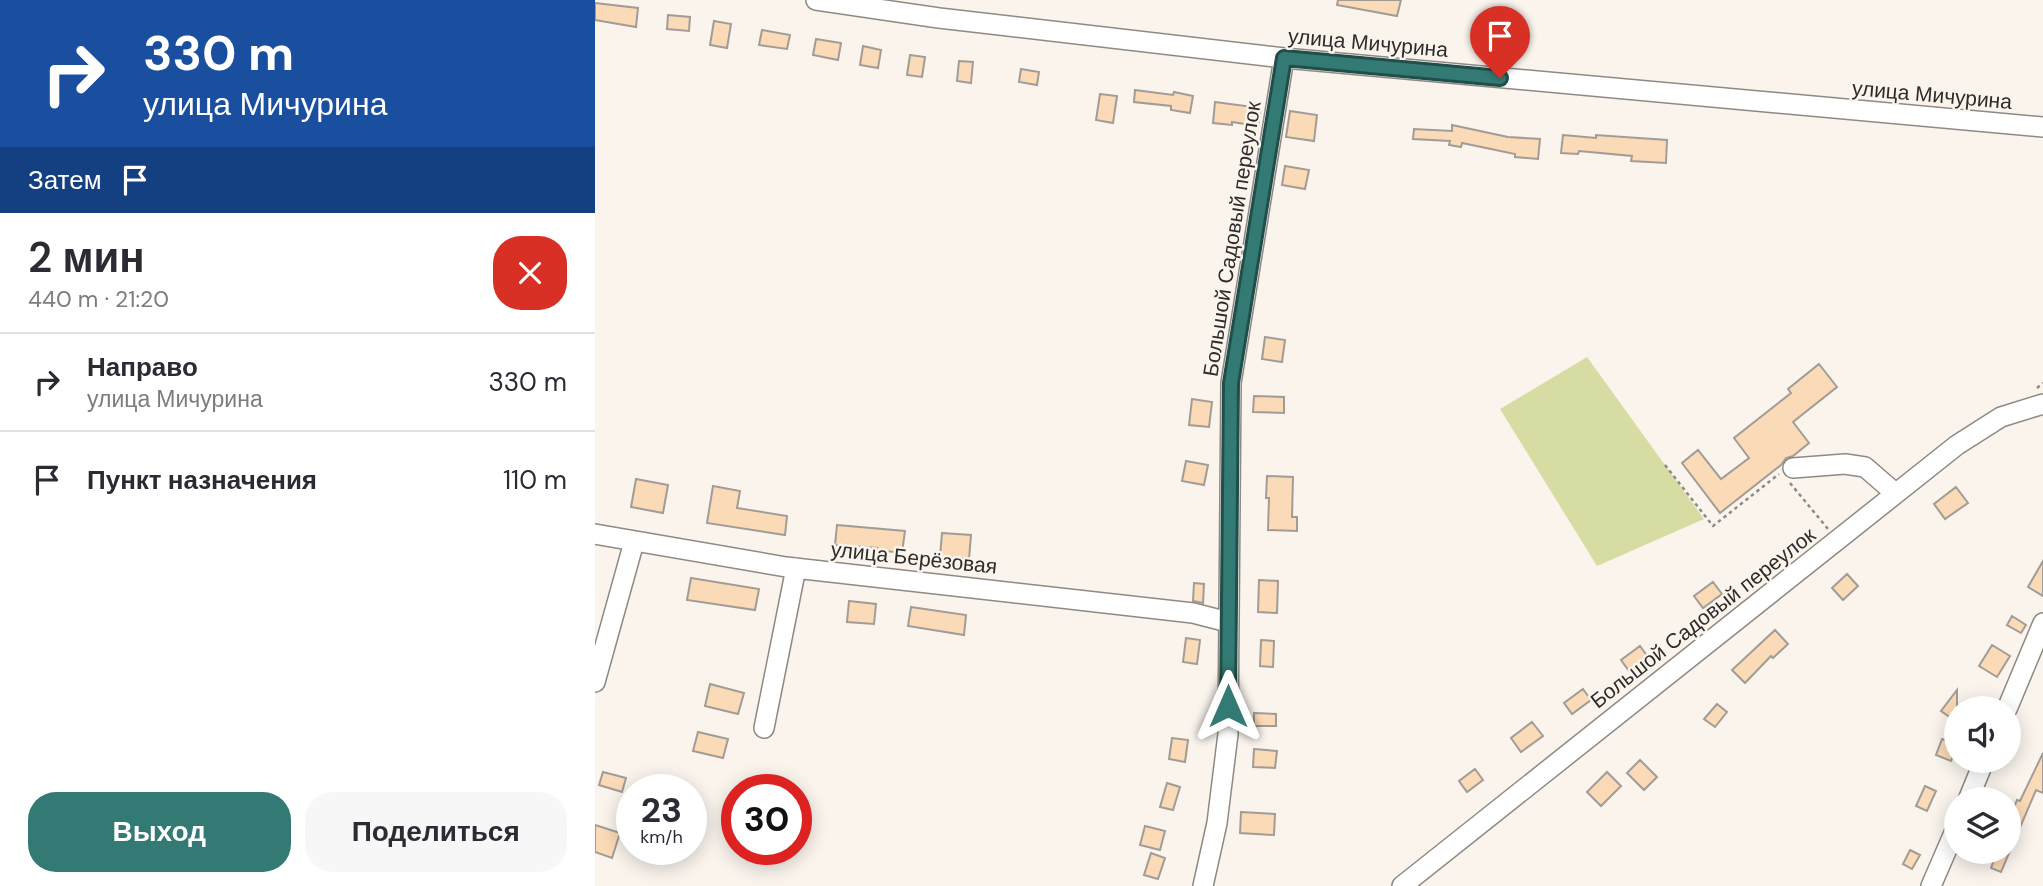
<!DOCTYPE html>
<html lang="ru">
<meta charset="utf-8">
<style>
body{margin:0;font-family:"DM Sans",sans-serif;background:#f7f7f7;color:#2b2b33;height:100vh;display:flex;flex-direction:column;font-size:26px;white-space:nowrap}
*{box-sizing:border-box;margin:0}
p{font-size:23px;color:#7c7c81}
.icon{flex:none;width:38px;height:38px;fill:none;stroke:currentColor;stroke-width:2;stroke-linecap:round;stroke-linejoin:round}
.map{position:relative;flex:1;overflow:hidden}
.drawer{display:flex;flex-direction:column;background:#fff;width:595px}
.drawer>*{flex:none}
.guide{background:#1a4fa0;color:#fff;overflow:hidden}
.fabs{position:absolute;left:1349px;top:696px;display:grid;gap:14px}
.fabs a{display:grid;place-items:center;width:77px;height:77px;border-radius:50%;background:#fff;box-shadow:0 4px 18px #0003;font-size:35px}
.speed{position:absolute;left:21px;top:774px;display:flex;gap:14px;font-size:35px;font-weight:700;text-align:center}
.speed>*{display:grid;place-content:center;width:91px;height:91px;border-radius:50%;background:#fff;box-shadow:0 4px 18px #0003;line-height:1}
.speed small{font-size:18px;font-weight:400}
.speed .limit{border:10px solid #d22;background:#fff;color:#111}
.pin{position:absolute;display:grid;place-items:center;width:60px;height:60px;color:#fff;margin:-72px -30px;border-radius:50% 50% 50% 0;rotate:-45deg;box-shadow:0 0 7px #0007}
.pin .icon{rotate:45deg}
.me{position:absolute;width:77px;margin:-38px;rotate:0deg;stroke-linejoin:round;filter:drop-shadow(0 0 5px #0008)}
.turn{display:flex;align-items:center;gap:24px;height:147px;padding:0 28px;font-size:32px}
.turn .icon{width:91px;height:91px;stroke-width:2.5}
.turn b{display:block;font-size:49px;line-height:60px}
.then{display:flex;align-items:center;height:66px;padding:0 28px;background:#0003;gap:14px;font-size:26px}
.round{display:grid;place-items:center;flex:none;width:74px;height:74px;border-radius:28px;background:#f7f7f7}
.summary{display:flex;align-items:center;justify-content:space-between;height:119px;padding:0 28px}
h1{font-size:42px;font-weight:600;line-height:52px}
.action{display:flex;gap:14px;margin-top:auto;padding:14px 28px}
.action a{flex:1;height:80px;border-radius:28px;background:#327a73;color:#fff;font-size:28px;font-weight:600;line-height:80px;text-align:center}
.action a+a{background:#f7f7f7;color:#2b2b33}
ul{padding:0;list-style:none}
li{display:flex;align-items:center;gap:21px;height:98px;padding:0 28px;border-top:2px solid #e1e1e2}
li div{flex:1}
li b{display:block;font-size:26px}
li em{font-style:normal}
main{display:flex;flex:1;min-height:0}
.map>svg:first-child{display:block}
.green{fill:#d7dca2}
.building{fill:#fbdab8;stroke:#a29c96;stroke-width:2}
.lines{fill:none;stroke-linecap:round;stroke-linejoin:round}
.minor-casing{stroke:#8e8982;stroke-width:22}
.path{stroke:#8d8985;stroke-width:2.5;stroke-dasharray:3.5 3.5;stroke-linecap:butt}
.minor{stroke:#fff;stroke-width:19}
.route-casing{stroke:#204f4b;stroke-width:18}
.route{stroke:#327a73;stroke-width:12}
.labels{text-anchor:middle;stroke-width:5;stroke-linejoin:round;paint-order:stroke}
.street-label{font-size:21px;fill:#2e2c2a;stroke:#faf4ed}
</style>
<main>
<section class="drawer">
<div class="guide">
<div class="turn"><svg class="icon" aria-label="right" viewBox="0 0 24 24"><path d="M7 20v-9h11M14 6l5 5-5 5"/></svg><div><b>330 m</b>улица Мичурина</div></div>
<div class="then">Затем<svg class="icon" aria-label="arrive" viewBox="0 0 24 24"><path d="M6 21V4h12l-3 4 3 4H6"/></svg></div>
</div>
<div class="summary"><div><h1>2 мин</h1><p>440 m · 21:20</p></div><a class="round" style="background:#d93025;color:#fff"><svg class="icon" aria-label="close" viewBox="0 0 24 24"><path d="M6 6l12 12M18 6L6 18"/></svg></a></div>
<ul>
<li><svg class="icon" aria-label="right" viewBox="0 0 24 24"><path d="M7 20v-9h11M14 6l5 5-5 5"/></svg><div><b>Направо</b><p>улица Мичурина</p></div><em>330 m</em></li>
<li><svg class="icon" aria-label="arrive" viewBox="0 0 24 24"><path d="M6 21V4h12l-3 4 3 4H6"/></svg><div><b>Пункт назначения</b></div><em>110 m</em></li>
</ul>
<div class="action"><a>Выход</a><a>Поделиться</a></div>
</section>
<div class="map">
<svg width="1448" height="886" viewBox="0 0 1448 886">
<rect width="100%" height="100%" fill="#faf4ed"/>
<path class="green" d="M992,357L1109,519L1002,566L905,409Z"/>
<path class="building" d="M743,0H806L802,16L742,5Z
M0,3L43,8L41,27L0,20Z
M73,15L95,17L94,31L72,29Z
M119,21L136,24L132,48L115,45Z
M167,30L195,35L192,49L164,45Z
M221,39L246,43L243,60L218,55Z
M268,46L286,50L283,68L265,65Z
M315,55L330,57L327,77L312,75Z
M364,61L378,62L376,83L362,81Z
M426,69L444,72L442,85L424,82Z
M540,90L578,95L579,92L598,96L595,113L576,110V106L539,102Z
M505,94L522,96L518,123L501,120Z
M620,102L666,108L663,126L637,122V125L618,123Z
M695,111L722,115L719,141L691,137Z
M857,125L913,137L945,139L943,159L920,157V154L867,143L866,147L854,145L855,141L818,139L819,129L857,131Z
M968,135L1001,138V135L1072,140L1071,163L1036,161L1037,156L984,151L983,154L966,153Z
M690,166L714,170L710,189L687,185Z
M670,337L690,340L687,362L667,359Z
M1224,364L1242,387L1198,422L1214,443L1198,456L1191,458L1186,465L1125,513L1087,463L1103,450L1126,479L1154,458L1139,438L1196,393L1193,389Z
M659,396L689,397V413L658,412Z
M597,399L617,402L614,427L594,425Z
M591,461L613,465L609,485L587,481Z
M672,476L698,477L697,517H702V531L673,530L674,498H671Z
M41,479L73,485L68,513L36,507Z
M118,486L145,491L142,508L192,516L190,535L112,523Z
M1361,487L1373,503L1350,519L1339,504Z
M242,525L310,531L307,553L281,550L282,548L240,545Z
M347,533L376,535L374,559L345,557Z
M1448,561V596L1433,587Z
M1252,574L1263,586L1248,600L1237,588Z
M96,578L164,589L160,610L92,600Z
M664,580L683,581L682,613L663,612Z
M1118,582L1127,594L1108,608L1099,596Z
M599,583L609,584L608,603L598,601Z
M254,601L281,604L279,624L252,622Z
M316,607L371,615L369,635L313,626Z
M1417,616L1431,625L1426,633L1412,625Z
M1180,630L1193,644L1178,658L1176,656L1150,683L1137,670Z
M591,638L605,640L602,664L588,662Z
M666,640L679,641L678,667L665,666Z
M1397,645L1415,656L1402,677L1384,666Z
M1045,646L1053,657L1034,671L1026,660Z
M115,684L149,693L143,714L110,706Z
M988,689L996,700L977,714L969,703Z
M1362,690V722L1346,711Z
M1122,704L1132,712L1120,727L1109,719Z
M659,713L681,714V726H659Z
M937,722L948,736L926,752L916,738Z
M103,732L133,739L128,758L98,751Z
M577,738L593,740L590,762L574,759Z
M1347,739L1362,745L1356,761L1341,755Z
M659,749L682,751L680,768L658,767Z
M1448,753V793L1441,790L1406,872L1396,868L1402,852H1414V819L1422,800L1425,801Z
M1045,760L1062,777L1049,790L1032,773Z
M880,769L888,780L872,792L864,781Z
M8,772L31,778L27,792L4,785Z
M1012,772L1026,786L1006,806L992,792Z
M572,783L585,787L578,810L565,807Z
M1330,786L1341,791L1332,811L1321,806Z
M646,812L680,814L679,835L645,833Z
M0,825L25,833L17,858L0,852Z
M550,826L570,831L565,850L545,845Z
M1315,850L1325,855L1317,869L1308,864Z
M556,853L570,858L563,879L549,875Z"/>
<g class="lines">
<defs>
<path id="minor" d="M221,0L344,18L689,58L1448,127
M1198,468L1250,464L1270,467L1300,493
M0,534L191,567L598,613L633,622
M0,682L39,542
M1412,709L1448,623
M169,728L201,568
M1373,800L1389,761
M608,886L622,823L633,734L636,383L689,58
M807,886L1362,445L1406,417L1448,404
M1336,886L1362,826"/>
</defs>
<use href="#minor" class="minor-casing"/>
<path class="path" d="M1442,388L1448,383
M1070,465L1118,526L1184,474
M1195,483L1233,529"/>
<use href="#minor" class="minor"/>
</g>
<g class="lines">
<defs>
<path id="route" d="M633,706L636,383L689,58L905,78"/>
</defs>
<use href="#route" class="route-casing"/>
<use href="#route" class="route"/>
</g>
<g class="labels">
<g class="street-label">
<text transform="translate(773 43) rotate(5)" y="7">улица Мичурина</text>
<text transform="translate(1337 95) rotate(5)" y="7">улица Мичурина</text>
<text transform="translate(637 239) rotate(-81)" y="7">Большой Садовый переулок</text>
<text transform="translate(319 558) rotate(6)" y="7">улица Берёзовая</text>
<text transform="translate(1108 618) rotate(-38)" y="7">Большой Садовый переулок</text>
</g>
</g>
</svg>
<div class="fabs">
<a><svg class="icon" aria-label="sound" viewBox="0 0 24 24"><path d="M4 9h4l5-4v14l-5-4H4zM17 9q2 3 0 6"/></svg></a>
<a><svg class="icon" aria-label="layers" viewBox="0 0 24 24"><path d="M12 4l9 5-9 5-9-5zM3 14l9 5 9-5"/></svg></a>
</div>
<div class="speed"><div>23<small>km/h</small></div><div class="limit">30</div></div>
<div class="pin" style="left:905px;top:78px;background:#d93025"><svg class="icon" aria-label="arrive" viewBox="0 0 24 24"><path d="M6 21V4h12l-3 4 3 4H6"/></svg></div>
<svg class="me" style="left:633px;top:706px" viewBox="-20 -20 40 40"><path d="M0-17L14 15 0 8-14 15z" fill="#327a73" stroke="#fff" stroke-width="4"/></svg>
</div>
</main>
